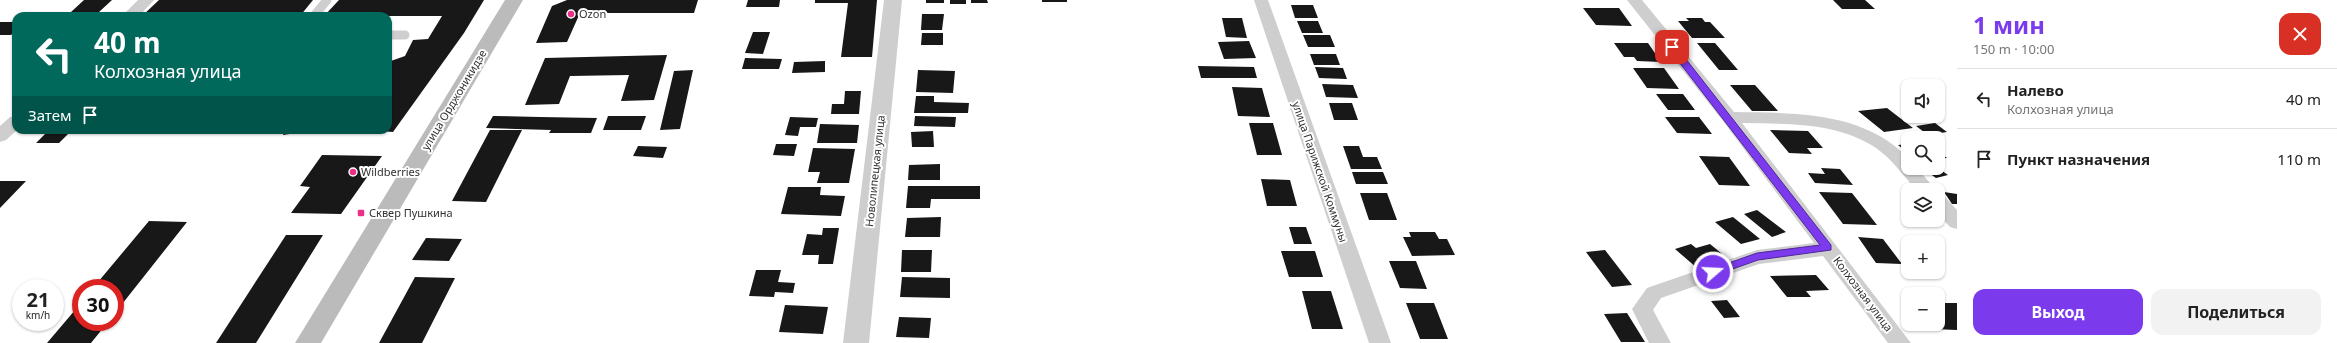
<!DOCTYPE html>
<html lang="ru">
<meta charset="utf-8">
<style>
body{margin:0;font-family:"Noto Sans",sans-serif;background:#f2f2f2;color:#222;height:100vh;display:flex;flex-direction:column;font-size:15px;white-space:nowrap}
*{box-sizing:border-box;margin:0}
p{font-size:13px;color:#767676}
.icon{flex:none;width:22px;height:22px;fill:none;stroke:currentColor;stroke-width:2;stroke-linecap:round;stroke-linejoin:round}
.map{position:relative;flex:1;overflow:hidden}
.sheet{display:flex;flex-direction:column;background:#fff;width:380px}
.sheet>*{flex:none}
.hud{position:absolute;left:12px;top:12px;width:380px;height:122px;border-radius:12px;box-shadow:0 1px 3px #0004;background:#00695c;color:#fff;overflow:hidden}
.fabs{position:absolute;left:1901px;top:79px;display:grid;gap:8px}
.fabs a{display:grid;place-items:center;width:44px;height:44px;border-radius:8px;background:#fff;box-shadow:0 1px 3px #0004;font-size:20px}
.speed{position:absolute;left:12px;top:279px;display:flex;gap:8px;font-size:20px;font-weight:700;text-align:center}
.speed>*{display:grid;place-content:center;width:52px;height:52px;border-radius:50%;background:#fff;box-shadow:0 1px 3px #0004;line-height:1}
.speed small{font-size:10px;font-weight:400}
.speed .limit{border:6px solid #d22;background:#fff;color:#111}
.pin{position:absolute;display:grid;place-items:center;width:34px;height:34px;color:#fff;margin:-17px;border-radius:8px;box-shadow:0 2px 6px #0006}
.me{position:absolute;width:44px;margin:-22px;rotate:71deg;stroke-linejoin:round;filter:drop-shadow(0 0 3px #0008)}
.turn{display:flex;align-items:center;gap:14px;height:84px;padding:0 16px;font-size:18px}
.turn .icon{width:52px;height:52px;stroke-width:2.5}
.turn b{display:block;font-size:28px;line-height:34px}
.then{display:flex;align-items:center;height:38px;padding:0 16px;background:#0003;gap:8px;font-size:15px}
.round{display:grid;place-items:center;flex:none;width:42px;height:42px;border-radius:12px;background:#f2f2f2}
.head{display:flex;align-items:center;justify-content:space-between;height:68px;padding:0 16px}
h1{font-size:24px;font-weight:700;line-height:30px;color:#7c3aed}
.button{display:flex;gap:8px;margin-top:auto;padding:8px 16px}
.button a{flex:1;height:46px;border-radius:12px;background:#7c3aed;color:#fff;font-size:16px;font-weight:700;line-height:46px;text-align:center}
.button a+a{background:#f2f2f2;color:#222}
ul{padding:0;list-style:none}
li{display:flex;align-items:center;gap:12px;height:60px;padding:0 16px;border-top:1px solid #e0e0e0}
li div{flex:1}
li b{display:block;font-size:15px}
li em{font-style:normal}
main{display:flex;flex:1;min-height:0}
.map>svg:first-child{display:block}
.building{fill:#181818}
.lines{fill:none;stroke-linecap:round;stroke-linejoin:round}
.service{stroke:#cecece;stroke-width:9}
.minor{fill:#cecece;fill-rule:evenodd}
.tertiary{fill:#cecece;fill-rule:evenodd}
.secondary{fill:#bbb;fill-rule:evenodd}
.route{fill:#7c3aed;stroke:#51269a}
.poi-dot{fill:#ec3088;stroke:#fff;stroke-width:1.5}
.labels{text-anchor:middle;stroke-width:4;stroke-linejoin:round;paint-order:stroke}
.poi-label{font-size:11px;fill:#313131;stroke:#fff;text-anchor:start}
.street-label{font-size:11px;fill:#313131;stroke:#fff}
</style>
<main>
<div class="map">
<svg width="1957" height="343" viewBox="0 0 1957 343">
<rect width="100%" height="100%" fill="#fff"/>
<path class="building" d="M84,0H112L99,12H71Z
M159,0H313L300,16H142Z
M339,0H484L464,33L393,132L381,131L388,130V62L405,56L413,40L428,39L442,16H324Z
M567,0H698L694,13H580L567,42L536,43L552,6Z
M748,0H780L779,7H746Z
M815,0H877L872,57H841L848,3H815Z
M926,0H944V3H926Z
M950,0H966V4H950Z
M971,0H987L988,3H971Z
M1042,0H1067V2H1042Z
M1833,0H1865L1875,9H1842Z
M1291,5H1313L1318,18H1295Z
M1583,8H1619L1632,26L1596,25Z
M922,14H944L942,30H921Z
M1222,18H1242L1247,38L1226,37Z
M1686,18H1702L1705,22H1710L1725,38H1692L1678,21H1689Z
M1297,21H1318L1323,33H1302Z
M0,22H16V30L11,35H0Z
M753,32H770L763,54L745,53Z
M922,33H943V45H921Z
M1303,35H1330L1335,47H1308Z
M1249,41L1256,58L1224,59L1218,42Z
M1614,43H1648L1661,62L1637,61L1634,57H1624Z
M1697,43H1715L1738,70H1719Z
M1310,54H1336L1340,65H1314Z
M667,55L654,100L621,101L629,75L570,76L559,104L525,105L545,58Z
M745,58L782,59L779,69H742Z
M825,61V72L792,73L794,62Z
M1198,66L1254,67L1257,78H1201Z
M1315,67L1343,68L1347,79L1319,78Z
M1633,68H1664L1679,89L1647,88Z
M693,70L680,129L660,130L674,71Z
M918,70L955,71L953,93L916,92Z
M1322,84L1353,85L1358,98L1326,97Z
M1730,85H1755L1778,111H1752Z
M1232,87L1262,88L1270,117L1238,116Z
M845,91H861L859,114H831L832,104H844Z
M1656,94H1683L1695,110H1668Z
M916,96H934V102L969,103L968,113H914Z
M1329,103H1352L1358,120H1334Z
M1887,108L1913,128L1884,132L1858,111Z
M493,116L540,117L597,118L591,133H549L551,130L486,128Z
M608,116H646L641,130H603Z
M915,116L956,117L955,127L914,126Z
M790,117L818,118L816,127H800L798,136L785,135Z
M1665,117H1699L1712,134L1677,133Z
M1249,123H1273L1282,155H1257Z
M1935,123L1947,132L1928,135L1916,126Z
M820,124L859,125L857,143H817Z
M49,130H72L59,143H36Z
M284,130H309V131L283,135Z
M490,130H522L486,202L452,201Z
M1770,130L1808,131L1823,148H1807L1812,154L1789,153Z
M933,131L934,147H912L911,132Z
M776,144H797L794,156L773,155Z
M1908,144V153L1898,145Z
M638,146L667,147L663,158L633,156Z
M1343,146H1359L1363,157H1377L1382,169H1351Z
M813,148L855,149L849,183H817L820,172H808Z
M1938,151L1947,158L1938,159Z
M322,155L382,156L341,214L291,213L310,187L300,186Z
M1699,156L1729,157L1750,186L1719,185Z
M940,164V180H908L909,165Z
M1821,168L1840,169L1853,185L1815,183L1808,173L1825,174Z
M1922,168H1938L1948,175L1936,178Z
M1352,172H1383L1388,184H1356Z
M1261,179L1290,180L1297,206H1267Z
M0,181H26L0,208Z
M908,186H980V199H931L930,208H906Z
M788,187H821L820,195L845,196L841,216L781,214Z
M1819,192L1852,193L1877,225L1843,224Z
M1944,192L1957,194V204H1952Z
M1360,193H1387L1397,220H1369Z
M1757,210L1786,232L1772,237L1744,214Z
M941,217L940,237H905L907,218Z
M1733,217L1760,239L1741,244L1715,222Z
M149,221L187,222L115,313V288H93Z
M1289,227H1306L1312,244H1294Z
M823,228H839L833,264H818L819,255H802L807,234L822,235Z
M1409,232H1435L1439,239H1447L1455,255L1412,256L1403,237H1411Z
M286,235H323L256,343H216Z
M1858,237L1883,239L1902,264L1876,263Z
M426,238L462,239L449,261L412,260Z
M1691,244L1696,248L1710,244L1727,258L1697,268L1675,249Z
M902,250H932L931,272H901Z
M1605,250L1632,285L1612,287L1586,252Z
M1281,251H1315L1323,277H1289Z
M1389,261H1416L1427,289L1400,288Z
M756,270H781L778,282L795,283L793,293L775,292L774,297L749,296Z
M1816,275L1829,290L1806,291L1811,297H1787L1770,276Z
M415,277L455,278L422,343H379Z
M902,277L950,278V298L900,297Z
M1302,291H1331L1343,329H1312Z
M1727,300L1740,317L1724,318L1711,301Z
M81,303V322H108L91,343H47Z
M1406,303H1434L1448,339H1420Z
M1938,303H1957V330L1932,329L1927,324H1938Z
M785,305L828,307L823,334L779,332Z
M1627,313L1645,342H1621L1604,314Z
M899,317L931,318L929,338L896,337Z"/>
<g class="lines">
<path class="service" d="M314,16L327,0
M388,35H405"/>
<path class="minor" d="M138,0H154L139,16H122Z
M1254,0H1268L1391,343H1369Z
M1627,0H1642L1734,112C1793,113 1864,111 1908,158V168H1917L1936,190H1916C1904,176 1892,159 1876,148C1837,122 1788,124 1742,123L1911,343H1888L1823,256L1759,264L1661,298L1653,310L1671,343H1649L1632,309L1647,288L1757,250L1814,243L1723,121Z
M16,116L17,130L6,140L0,142V126L10,117Z
M1938,196L1945,197L1957,210V229L1950,227L1938,214Z"/>
<path class="tertiary" d="M884,0H902L869,343H843Z"/>
<path class="secondary" d="M505,0H523L321,343H295Z"/>
</g>
<path class="route" d="M1669,45H1675L1831,245V250L1758,260L1713,276L1709,275V270L1757,253L1820,245L1669,49Z"/>
<g class="poi-dot">
<circle cx="571" cy="14" r="4"/>
<circle cx="353" cy="172" r="4"/>
<rect x="357" y="209" width="8" height="8" rx="2"/>
</g>
<g class="labels">
<g class="poi-label">
<text x="579" y="18">Ozon</text>
<text x="361" y="176">Wildberries</text>
<text x="369" y="217">Сквер Пушкина</text>
</g>
<g class="street-label">
<text transform="translate(454 100) rotate(-59)" y="4">улица Орджоникидзе</text>
<text transform="translate(875 171) rotate(-84)" y="4">Новолипецкая улица</text>
<text transform="translate(1320 172) rotate(71)" y="4">улица Парижской Коммуны</text>
<text transform="translate(1863 294) rotate(53)" y="4">Колхозная улица</text>
</g>
</g>
</svg>
<div class="fabs">
<a><svg class="icon" aria-label="sound" viewBox="0 0 24 24"><path d="M4 9h4l5-4v14l-5-4H4zM17 9q2 3 0 6"/></svg></a>
<a><svg class="icon" aria-label="search" viewBox="0 0 24 24"><circle cx="10" cy="10" r="6"/><path d="M15 15l6 6"/></svg></a>
<a><svg class="icon" aria-label="layers" viewBox="0 0 24 24"><path d="M12 4l9 5-9 5-9-5zM3 14l9 5 9-5"/></svg></a>
<a>+</a>
<a>−</a>
</div>
<div class="speed"><div>21<small>km/h</small></div><div class="limit">30</div></div>
<div class="pin" style="left:1672px;top:47px;background:#d93025"><svg class="icon" aria-label="arrive" viewBox="0 0 24 24"><path d="M6 21V4h12l-3 4 3 4H6"/></svg></div>
<svg class="me" style="left:1713px;top:272px" viewBox="-20 -20 40 40"><circle r="17" fill="#7c3aed" stroke="#fff" stroke-width="3"/><path d="M0-11L8 9 0 5-8 9z" fill="#fff"/></svg>
<div class="hud">
<div class="turn"><svg class="icon" aria-label="left" viewBox="0 0 24 24"><path d="M17 20v-9H6M10 6l-5 5 5 5"/></svg><div><b>40 m</b>Колхозная улица</div></div>
<div class="then">Затем<svg class="icon" aria-label="arrive" viewBox="0 0 24 24"><path d="M6 21V4h12l-3 4 3 4H6"/></svg></div>
</div>
</div>
<section class="sheet">
<div class="head"><div><h1>1 мин</h1><p>150 m · 10:00</p></div><a class="round" style="background:#d93025;color:#fff"><svg class="icon" aria-label="close" viewBox="0 0 24 24"><path d="M6 6l12 12M18 6L6 18"/></svg></a></div>
<ul>
<li><svg class="icon" aria-label="left" viewBox="0 0 24 24"><path d="M17 20v-9H6M10 6l-5 5 5 5"/></svg><div><b>Налево</b><p>Колхозная улица</p></div><em>40 m</em></li>
<li><svg class="icon" aria-label="arrive" viewBox="0 0 24 24"><path d="M6 21V4h12l-3 4 3 4H6"/></svg><div><b>Пункт назначения</b></div><em>110 m</em></li>
</ul>
<div class="button"><a>Выход</a><a>Поделиться</a></div>
</section>
</main>
